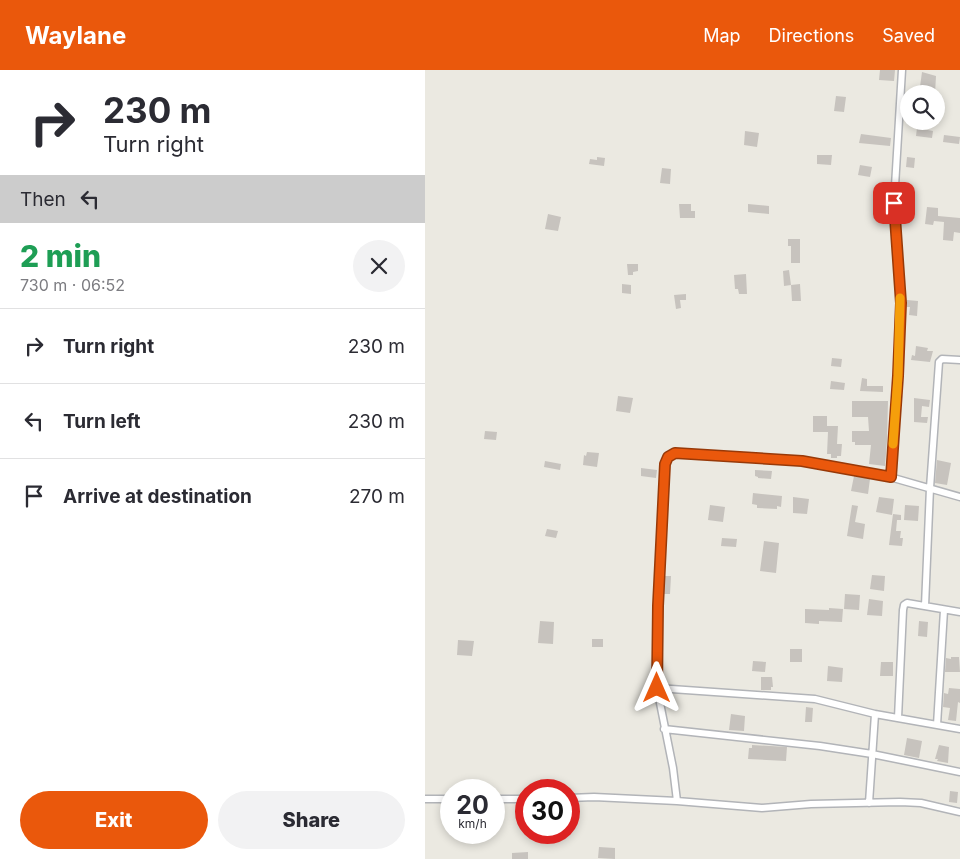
<!DOCTYPE html>
<meta charset="utf-8">
<style>
body{margin:0;font-family:Inter,sans-serif;background:#f2f2f3;color:#2b2b33;height:100vh;display:flex;flex-direction:column;font-size:19px;white-space:nowrap}
*{box-sizing:border-box;margin:0}
p{font-size:16px;color:#7c7c81}
.icon{flex:none;width:28px;height:28px;fill:none;stroke:currentColor;stroke-width:2;stroke-linecap:round;stroke-linejoin:round}
.map{position:relative;flex:1;overflow:hidden}
.side{display:flex;flex-direction:column;background:#fff;width:425px}
.side>*{flex:none}
.banner{background:#fff;color:#2b2b33;overflow:hidden}
.controls{position:absolute;left:475px;top:15px;display:grid;gap:10px}
.controls a{display:grid;place-items:center;width:45px;height:45px;border-radius:50%;background:#fff;box-shadow:0 2px 8px #0003;font-size:25px}
.speed{position:absolute;left:15px;top:709px;display:flex;gap:10px;font-size:25px;font-weight:700;text-align:center}
.speed>*{display:grid;place-content:center;width:65px;height:65px;border-radius:50%;background:#fff;box-shadow:0 2px 8px #0003;line-height:1}
.speed small{font-size:12px;font-weight:400}
.speed .limit{border:8px solid #d22;background:#fff;color:#111}
.pin{position:absolute;display:grid;place-items:center;width:42px;height:42px;color:#fff;margin:-21px;border-radius:10px;box-shadow:0 2px 8px #0006}
.me{position:absolute;width:55px;margin:-28px;rotate:0deg;stroke-linejoin:round;filter:drop-shadow(0 0 4px #0008)}
.turn{display:flex;align-items:center;gap:18px;height:105px;padding:0 20px;font-size:22px}
.turn .icon{width:65px;height:65px;stroke-width:2.5}
.turn b{display:block;font-size:35px;line-height:42px}
.then{display:flex;align-items:center;height:48px;padding:0 20px;background:#0003;gap:10px;font-size:19px}
.round{display:grid;place-items:center;flex:none;width:52px;height:52px;border-radius:26px;background:#f2f2f3}
.head{display:flex;align-items:center;justify-content:space-between;height:85px;padding:0 20px}
h1{font-size:30px;font-weight:800;line-height:38px;color:#1e9e55}
.cta{display:flex;gap:10px;margin-top:auto;padding:10px 20px}
.cta a{flex:1;height:58px;border-radius:30px;background:#ea580c;color:#fff;font-size:20px;font-weight:800;line-height:58px;text-align:center}
.cta a+a{background:#f2f2f3;color:#2b2b33}
ul{padding:0;list-style:none}
li{display:flex;align-items:center;gap:15px;height:75px;padding:0 20px;border-top:1px solid #e1e1e2}
li div{flex:1}
li b{display:block;font-size:19px}
li em{font-style:normal}
header{display:flex;align-items:center;gap:30px;box-sizing:border-box;height:70px;padding:0 25px;background:#ea580c;color:#fff}
header strong{font-size:24px}
nav{display:flex;gap:28px;margin-inline-start:auto;font-size:18px}
main{display:flex;flex:1;min-height:0}
.map>svg:first-child{display:block}
.building{fill:#c7c3be}
.lines{fill:none;stroke-linecap:round;stroke-linejoin:round}
.minor-casing{stroke:#b2b4b8;stroke-width:9}
.minor{stroke:#fff;stroke-width:6}
.route-casing{stroke:#983908;stroke-width:12}
.route{stroke:#ea580c;stroke-width:9}
.slow{stroke:#f59e0b;stroke-width:9}
</style>
<header>
<strong>Waylane</strong>
<nav><a>Map</a><a>Directions</a><a>Saved</a></nav>
</header>
<main>
<section class="side">
<div class="banner">
<div class="turn"><svg class="icon" aria-label="right" viewBox="0 0 24 24"><path d="M7 20v-9h11M14 6l5 5-5 5"/></svg><div><b>230 m</b>Turn right</div></div>
<div class="then">Then<svg class="icon" aria-label="left" viewBox="0 0 24 24"><path d="M17 20v-9H6M10 6l-5 5 5 5"/></svg></div>
</div>
<div class="head"><div><h1>2 min</h1><p>730 m · 06:52</p></div><a class="round"><svg class="icon" aria-label="close" viewBox="0 0 24 24"><path d="M6 6l12 12M18 6L6 18"/></svg></a></div>
<ul>
<li><svg class="icon" aria-label="right" viewBox="0 0 24 24"><path d="M7 20v-9h11M14 6l5 5-5 5"/></svg><div><b>Turn right</b></div><em>230 m</em></li>
<li><svg class="icon" aria-label="left" viewBox="0 0 24 24"><path d="M17 20v-9H6M10 6l-5 5 5 5"/></svg><div><b>Turn left</b></div><em>230 m</em></li>
<li><svg class="icon" aria-label="arrive" viewBox="0 0 24 24"><path d="M6 21V4h12l-3 4 3 4H6"/></svg><div><b>Arrive at destination</b></div><em>270 m</em></li>
</ul>
<div class="cta"><a>Exit</a><a>Share</a></div>
</section>
<div class="map">
<svg width="535" height="789" viewBox="0 0 535 789">
<rect width="100%" height="100%" fill="#ebe9e1"/>
<path class="building" d="M455,0H470L469,11L454,10Z
M497,2L511,6L510,24H494Z
M411,26L421,27L419,42L409,41Z
M492,58L508,61L507,68L491,66Z
M320,61L334,63L332,77L319,75Z
M436,64L466,68L465,76L434,73Z
M519,65L535,67L534,74L518,72Z
M392,85H407L406,95L392,94Z
M172,87L180,88L179,96L164,94L165,89L172,90Z
M482,87L490,88L489,98L481,97Z
M435,95L447,97L445,107L433,105Z
M237,98L246,99L245,114L235,113Z
M475,116L488,118L487,125L475,123Z
M254,134H266V141H270V148H255Z
M323,134L344,136V144L323,142Z
M502,137L513,138V146L535,148V163L529,162L528,171L518,170L519,152L509,151L508,155L500,154Z
M123,144L136,147L133,161L120,159Z
M363,169H375V193H366V176H363Z
M202,194H213V201L208,202V205H203Z
M364,200L366,215L359,216L358,201Z
M321,204L322,224H314L313,219H310L309,205Z
M197,214L206,215V224L197,223Z
M375,214L376,231H367L366,215Z
M261,224V230H255L256,238L251,239L249,225Z
M482,230L493,231L492,246L484,245L485,237H482Z
M491,276L503,278L502,281H508L505,292L486,290L487,285L490,286Z
M407,288L417,289L416,297L406,296Z
M437,308L442,309V316H458V322L435,321Z
M406,311L420,313L419,320L405,319Z
M193,326L208,328L205,343L191,341Z
M489,328L505,330L504,337L497,336L496,347H503L502,353L489,352Z
M427,331H463L462,371L460,396L444,394L446,375H430V372H427V361H444L443,347H427Z
M388,346H402V356H413L412,374H417L416,386H412V388H406V384H402L403,362H388Z
M60,361L72,362L71,370L59,369Z
M162,382L174,383L172,397L158,395L159,385L161,386Z
M512,390L526,393L522,415L510,413Z
M120,391L136,394L135,400L119,397Z
M216,398L232,400L231,408L216,406Z
M330,400L347,401L346,409L333,408V407L330,406Z
M429,406L445,409L443,424L426,421Z
M328,423L357,426L356,437L352,436V439L332,438V435L327,434Z
M368,427L384,429L382,444L368,443Z
M454,427L469,429L467,445L451,442Z
M285,435L300,437L298,452L283,450Z
M427,435L433,436L430,452L440,454L438,469L422,466Z
M480,435L494,436L493,451L479,450Z
M468,444L476,445V450H472L471,461H476L475,468H478L477,476L464,475Z
M122,459L133,461L131,468L120,466Z
M297,468L312,469L311,477L296,476Z
M339,471L354,473L351,503L335,501Z
M447,505L460,506L459,521L445,519Z
M239,506H246L245,524H239Z
M420,524L435,525L434,540L419,539Z
M444,529L458,531L457,546L442,545Z
M404,538L418,539L417,552L394,551V554L380,553V539L404,540Z
M115,551L129,552L128,574L113,573Z
M494,551L503,552L502,567L493,566Z
M167,569H178V577H167Z
M33,570L49,571L47,586L32,585Z
M365,579H377V592H365Z
M526,587H534L535,602H520L521,588L526,589Z
M328,591L341,592L340,602L327,601Z
M456,592H468V606H455Z
M403,596L418,598L417,612L402,611Z
M336,607H347L348,617H346V620H336Z
M524,618L535,619V633L533,632L531,651L523,650L525,638L518,637L519,623L523,624Z
M381,637L388,638L387,652H380Z
M306,644L320,646L319,661L304,660Z
M482,668L497,671L494,688L479,685Z
M327,675L362,677L361,691L323,689L324,678H327Z
M514,675L524,677L523,693L512,691L513,689H510Z
M525,721L533,722L532,733L524,732Z
M174,777L190,778V789L173,788Z
M103,782V789H87V783Z"/>
<g class="lines">
<defs>
<path id="minor" d="M465,407L473,306L476,233L469,133L477,0
M500,536L505,418L514,292L517,289L535,290
M232,618L390,629L450,644L535,659
M473,648L478,540L479,535L482,533L535,542
M512,655L519,540
M239,659L395,676L447,684L535,702
M144,728L169,727L252,731L337,738L386,734L475,732L496,733L535,742
M0,729H26
M69,729H101
M252,731L248,698L232,618L234,506L240,394L243,387L250,383L377,391L465,407L535,427
M444,733L450,644"/>
</defs>
<use href="#minor" class="minor-casing"/>
<use href="#minor" class="minor"/>
</g>
<g class="lines">
<defs>
<path id="route" d="M232,618L233,536L240,394L243,387L250,383L377,391L466,407L473,306L476,233L469,133"/>
</defs>
<use href="#route" class="route-casing"/>
<use href="#route" class="route"/>
<path class="slow" d="M468,374L473,306L475,228"/>
</g>
</svg>
<div class="controls">
<a><svg class="icon" aria-label="search" viewBox="0 0 24 24"><circle cx="10" cy="10" r="6"/><path d="M15 15l6 6"/></svg></a>
</div>
<div class="speed"><div>20<small>km/h</small></div><div class="limit">30</div></div>
<div class="pin" style="left:469px;top:133px;background:#d93025"><svg class="icon" aria-label="arrive" viewBox="0 0 24 24"><path d="M6 21V4h12l-3 4 3 4H6"/></svg></div>
<svg class="me" style="left:232px;top:618px" viewBox="-20 -20 40 40"><path d="M0-17L14 15 0 8-14 15z" fill="#ea580c" stroke="#fff" stroke-width="4"/></svg>
</div>
</main>
